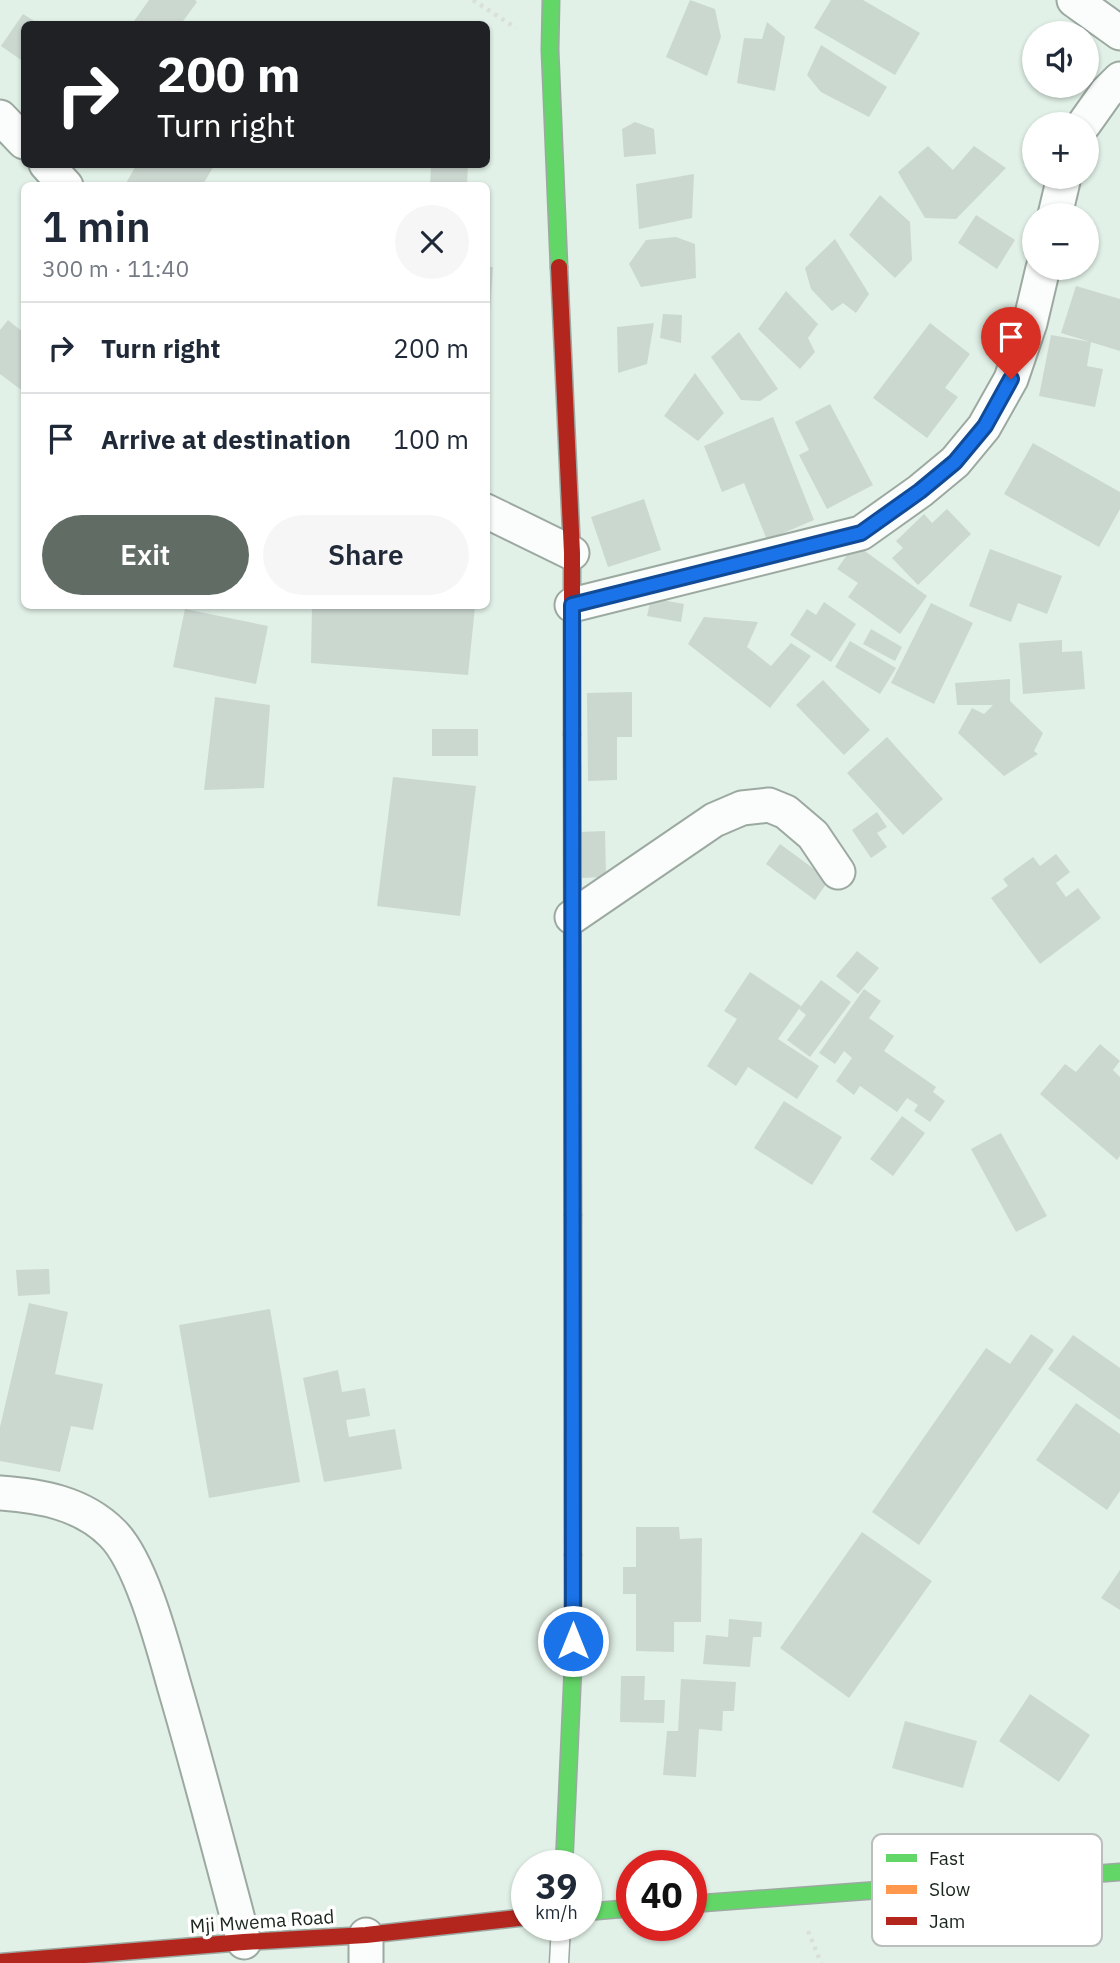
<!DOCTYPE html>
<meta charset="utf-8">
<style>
body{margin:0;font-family:"IBM Plex Sans",sans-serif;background:#f6f6f7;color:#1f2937;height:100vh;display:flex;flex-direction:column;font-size:26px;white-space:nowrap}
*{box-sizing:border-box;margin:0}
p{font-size:23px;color:#747a83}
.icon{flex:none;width:38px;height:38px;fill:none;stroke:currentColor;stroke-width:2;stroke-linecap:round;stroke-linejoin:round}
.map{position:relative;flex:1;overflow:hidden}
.side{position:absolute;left:21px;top:182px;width:469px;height:427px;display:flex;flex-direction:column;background:#fff;border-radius:10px;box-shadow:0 2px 5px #0004}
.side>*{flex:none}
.guide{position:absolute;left:21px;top:21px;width:469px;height:147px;border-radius:10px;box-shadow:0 2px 5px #0004;background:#202124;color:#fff;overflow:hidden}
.fabs{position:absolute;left:1022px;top:21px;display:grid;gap:14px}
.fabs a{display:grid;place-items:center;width:77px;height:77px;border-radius:50%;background:#fff;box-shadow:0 2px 5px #0004;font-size:35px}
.speed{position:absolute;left:511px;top:1850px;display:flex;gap:14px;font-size:35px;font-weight:700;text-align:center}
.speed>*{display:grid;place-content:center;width:91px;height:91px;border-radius:50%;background:#fff;box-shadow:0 2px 5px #0004;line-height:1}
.speed small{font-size:18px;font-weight:400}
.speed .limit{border:10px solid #d22;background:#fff;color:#111}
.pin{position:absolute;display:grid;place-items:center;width:60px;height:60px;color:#fff;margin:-72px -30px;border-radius:50% 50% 50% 0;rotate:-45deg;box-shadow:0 0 7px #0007}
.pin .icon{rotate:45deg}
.me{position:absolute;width:77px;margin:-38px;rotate:0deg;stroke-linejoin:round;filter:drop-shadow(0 0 5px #0008)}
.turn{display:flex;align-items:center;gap:24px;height:147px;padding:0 21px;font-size:32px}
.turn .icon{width:91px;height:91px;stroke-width:2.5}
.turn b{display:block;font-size:49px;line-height:60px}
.round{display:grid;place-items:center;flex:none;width:74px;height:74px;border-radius:37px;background:#f6f6f7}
.head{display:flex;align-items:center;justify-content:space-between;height:119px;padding:0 21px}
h1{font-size:42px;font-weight:600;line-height:52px}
.button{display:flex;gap:14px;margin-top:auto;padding:14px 21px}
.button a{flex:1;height:80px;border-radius:42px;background:#606c64;color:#fff;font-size:28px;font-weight:600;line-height:80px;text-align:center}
.button a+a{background:#f6f6f7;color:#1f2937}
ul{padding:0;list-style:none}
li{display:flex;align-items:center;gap:21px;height:91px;padding:0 21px;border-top:2px solid #e0e1e3}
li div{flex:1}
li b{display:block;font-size:26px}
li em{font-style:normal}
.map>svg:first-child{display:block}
.building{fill:#cbd8d0}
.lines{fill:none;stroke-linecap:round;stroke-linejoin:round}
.lane-casing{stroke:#9ca9a1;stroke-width:21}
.street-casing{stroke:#9ca9a1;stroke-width:37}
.fast-casing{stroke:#9ca9a1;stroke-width:19}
.slow-casing{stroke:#9ca9a1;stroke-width:19}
.jam-casing{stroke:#9ca9a1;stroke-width:19}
.path{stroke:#d9dfdc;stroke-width:4.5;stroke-dasharray:3.5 5;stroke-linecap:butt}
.lane{stroke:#fafdfb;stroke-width:18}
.street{stroke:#fafdfb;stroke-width:33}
.fast{stroke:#63d668;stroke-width:16}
.slow{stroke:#ff974d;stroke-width:16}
.jam{stroke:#b3261e;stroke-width:16}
.route-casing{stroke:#114b97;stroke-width:18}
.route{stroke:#1a73e8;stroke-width:12}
.labels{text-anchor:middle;stroke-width:7;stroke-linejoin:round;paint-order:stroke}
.street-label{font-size:19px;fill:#1a251e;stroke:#fff}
.key{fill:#fff;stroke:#babebc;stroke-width:2}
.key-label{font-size:19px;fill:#1a251e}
</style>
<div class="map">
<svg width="1120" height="1963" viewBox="0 0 1120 1963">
<rect width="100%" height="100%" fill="#e1f1e7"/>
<path class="building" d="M149,0H195L197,2L181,24H132Z
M690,0L715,9L721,37L707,76L666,57Z
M831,0H863L920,33L895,75L814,28Z
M23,14L39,24H24V62L1,46Z
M767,22L785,37L775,91L737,83L744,38L762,39Z
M821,45L887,87L869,117L821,92L807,75Z
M635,122L654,129L656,154L624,157L622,129Z
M928,146L953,170L974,146L1006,168L956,219L925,218L898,172Z
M137,164H215L202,186H131L126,183Z
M431,164H468L467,186H430Z
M694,174L692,218L639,229L636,184Z
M880,195L910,222L912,260L895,278L849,235Z
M976,215L1015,240L997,269L958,243Z
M676,237L695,244L696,278L641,287L629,264L646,240Z
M835,239L869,294L856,313L843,303L832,311L811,289L805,268Z
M486,267H493L489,326H486Z
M1076,286L1120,299V351L1061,333Z
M786,291L818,324L808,338L815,352L800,369L758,329Z
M663,314L682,315L681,343L660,338Z
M8,320L24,333V392L0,374V330Z
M654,323L647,364L618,373L617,327Z
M930,323L970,354L945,388L958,397L927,438L873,398Z
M739,332L778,389L760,401L741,400L711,357Z
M1051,335L1091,342L1087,366L1103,369L1095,407L1039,396Z
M695,373L724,413L698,441L664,416Z
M830,404L873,485L827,509L799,455L809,450L795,422Z
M773,417L814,520L767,540L744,483L722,492L704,446Z
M1033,443L1120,492V509L1099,547L1004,494Z
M644,499L661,550L608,567L591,517Z
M947,509L971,534L918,585L892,558L903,548L896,541L924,514L932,523Z
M855,544L927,596L900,634L848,597L858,583L837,569Z
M990,549L1062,576L1047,614L1018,603L1011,622L969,606Z
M651,598L684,604L681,622L647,616Z
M824,602L856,624L831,662L790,635L807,609L816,615Z
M931,603L973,623L934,704L891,683Z
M312,606L475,607L468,675L311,663Z
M185,609L268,626L256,684L173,667Z
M704,617L758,622L747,647L771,666L791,643L811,656L770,708L688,644Z
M871,629L902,647L895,661L863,644Z
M1062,640V652L1082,651L1085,689L1023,694L1019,643Z
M850,641L896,668L880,694L835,667Z
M1010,679V701L1043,733L1034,751L1038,754L1004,776L958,733L972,708L984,714L993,705H957L955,683Z
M823,680L870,730L844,755L796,705Z
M632,692V737H617V780L588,781L587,693Z
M215,697L270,705L264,788L204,790Z
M432,729H478V756H432Z
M887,737L943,799L903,835L847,773Z
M393,777L476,786L460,916L377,906Z
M877,812L887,827L877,833L887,847L871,858L852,830Z
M605,831L606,877L582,878L580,832Z
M780,844L829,880L815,900L766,864Z
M1056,854L1070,872L1056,883L1066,897L1078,888L1101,918L1040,964L991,898L1008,886L1003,879L1033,857L1040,866Z
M857,951L879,968L858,994L836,976Z
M750,972L801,1006L778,1039L819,1066L797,1099L748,1067L736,1086L707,1066L737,1019L724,1011Z
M821,980L851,1002L810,1057L787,1040L806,1015L799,1009Z
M864,989L881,1001L869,1018L894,1036L884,1051L936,1087L933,1092L945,1101L930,1122L914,1111L918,1105L907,1098L897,1112L860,1086L854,1095L836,1081L852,1058L844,1051L835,1064L819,1053Z
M1100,1044L1120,1061L1113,1070L1120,1077V1156L1117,1160L1040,1094L1065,1064L1076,1072Z
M784,1101L842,1137L812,1185L754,1148Z
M902,1116L925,1133L893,1176L870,1159Z
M1001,1133L1047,1216L1016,1232L971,1149Z
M49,1269L50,1294L18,1296L16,1270Z
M29,1303L68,1312L55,1374L103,1384L93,1430L71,1426L60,1472L0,1461V1427Z
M270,1309L300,1482L209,1498L179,1325Z
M1031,1334L1054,1350L919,1545L872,1512L986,1348L1010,1364Z
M1073,1335L1120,1368V1420L1048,1369Z
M338,1370L342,1392L365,1388L370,1416L346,1420L349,1437L395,1429L402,1469L324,1482L303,1378Z
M1076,1403L1120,1434V1491L1107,1510L1036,1460Z
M636,1527H679L680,1539L702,1538L701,1622H674V1652L636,1651V1594H623V1567H636Z
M862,1532L932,1581L849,1698L780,1648Z
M1120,1570V1610L1101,1598Z
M729,1619L762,1622L761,1637H753L750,1667L703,1664L706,1635L728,1637Z
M621,1676H645L644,1700H665L664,1723L620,1722Z
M681,1679L736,1682L734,1711H723L722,1731L699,1729L696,1777L663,1775L667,1731H678Z
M1030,1694L1090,1735L1059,1782L999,1741Z
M905,1721L977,1741L963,1788L892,1768Z"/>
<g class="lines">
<defs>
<path id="lane" d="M559,1963L561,1925"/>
<path id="street" d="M1074,0L1120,33
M0,117L24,142
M1084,124L1106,93L1120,79
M46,164L66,186
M1055,215L1064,177
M486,511L572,553
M572,605L861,533L920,491L955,462L984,427L1011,379L1030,323L1043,268
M572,917L714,820L742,808L769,805L786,812L813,835L838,872
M0,1493C41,1496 82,1503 112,1533C141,1561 163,1646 174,1685C199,1770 221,1856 244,1942
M366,1963V1935"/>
<path id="fast" d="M551,0L550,50L559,267
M564,1866L573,1667V1555
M691,1904L1120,1872
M586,1912L632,1908"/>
<path id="slow" d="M572,734L573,1215"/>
<path id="jam" d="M559,267L572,553V734
M573,1215V1555
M0,1962L244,1942L366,1935L527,1917"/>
</defs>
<use href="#lane" class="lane-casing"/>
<use href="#street" class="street-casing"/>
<use href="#fast" class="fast-casing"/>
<use href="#slow" class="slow-casing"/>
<use href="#jam" class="jam-casing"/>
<path class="path" d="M473,0L516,28
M808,1931L821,1963"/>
<use href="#lane" class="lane"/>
<use href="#street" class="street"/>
<use href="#fast" class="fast"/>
<use href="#slow" class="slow"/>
<use href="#jam" class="jam"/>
</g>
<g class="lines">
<defs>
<path id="route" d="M573,1641L572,605L861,533L920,491L955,462L985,426L1011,379"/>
</defs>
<use href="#route" class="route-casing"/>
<use href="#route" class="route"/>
</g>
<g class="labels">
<g class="street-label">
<text transform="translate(262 1921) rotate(-4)" y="7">Mji Mwema Road</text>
</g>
</g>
<rect x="872" y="1834" width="230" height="112" rx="10" class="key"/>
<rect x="886" y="1854" width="31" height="8" fill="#63d668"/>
<rect x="886" y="1885" width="31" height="9" fill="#ff974d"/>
<rect x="886" y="1917" width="31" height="8" fill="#b3261e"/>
<g class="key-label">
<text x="929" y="1865">Fast</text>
<text x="929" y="1896">Slow</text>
<text x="929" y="1928">Jam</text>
</g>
</svg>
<div class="fabs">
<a><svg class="icon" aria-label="sound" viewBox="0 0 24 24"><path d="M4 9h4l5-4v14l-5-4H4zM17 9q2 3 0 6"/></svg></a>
<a>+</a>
<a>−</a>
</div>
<div class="speed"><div>39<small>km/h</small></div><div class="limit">40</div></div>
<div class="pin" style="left:1011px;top:379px;background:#d93025"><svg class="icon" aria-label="arrive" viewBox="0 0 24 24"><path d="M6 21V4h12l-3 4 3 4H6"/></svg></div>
<svg class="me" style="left:573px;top:1641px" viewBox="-20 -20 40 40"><circle r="17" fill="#1a73e8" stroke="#fff" stroke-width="3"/><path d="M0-11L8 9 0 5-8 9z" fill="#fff"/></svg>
<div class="guide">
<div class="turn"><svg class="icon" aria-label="right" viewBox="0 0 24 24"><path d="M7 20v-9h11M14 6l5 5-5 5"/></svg><div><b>200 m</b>Turn right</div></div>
</div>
<section class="side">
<div class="head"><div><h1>1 min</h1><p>300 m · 11:40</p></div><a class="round"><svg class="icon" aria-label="close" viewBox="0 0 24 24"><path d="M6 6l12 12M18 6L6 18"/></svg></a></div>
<ul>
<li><svg class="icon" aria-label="right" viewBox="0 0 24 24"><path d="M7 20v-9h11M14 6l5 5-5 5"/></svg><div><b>Turn right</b></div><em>200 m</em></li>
<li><svg class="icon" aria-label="arrive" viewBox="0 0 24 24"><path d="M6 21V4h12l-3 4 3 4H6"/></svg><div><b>Arrive at destination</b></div><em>100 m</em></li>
</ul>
<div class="button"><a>Exit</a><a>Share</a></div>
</section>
</div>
